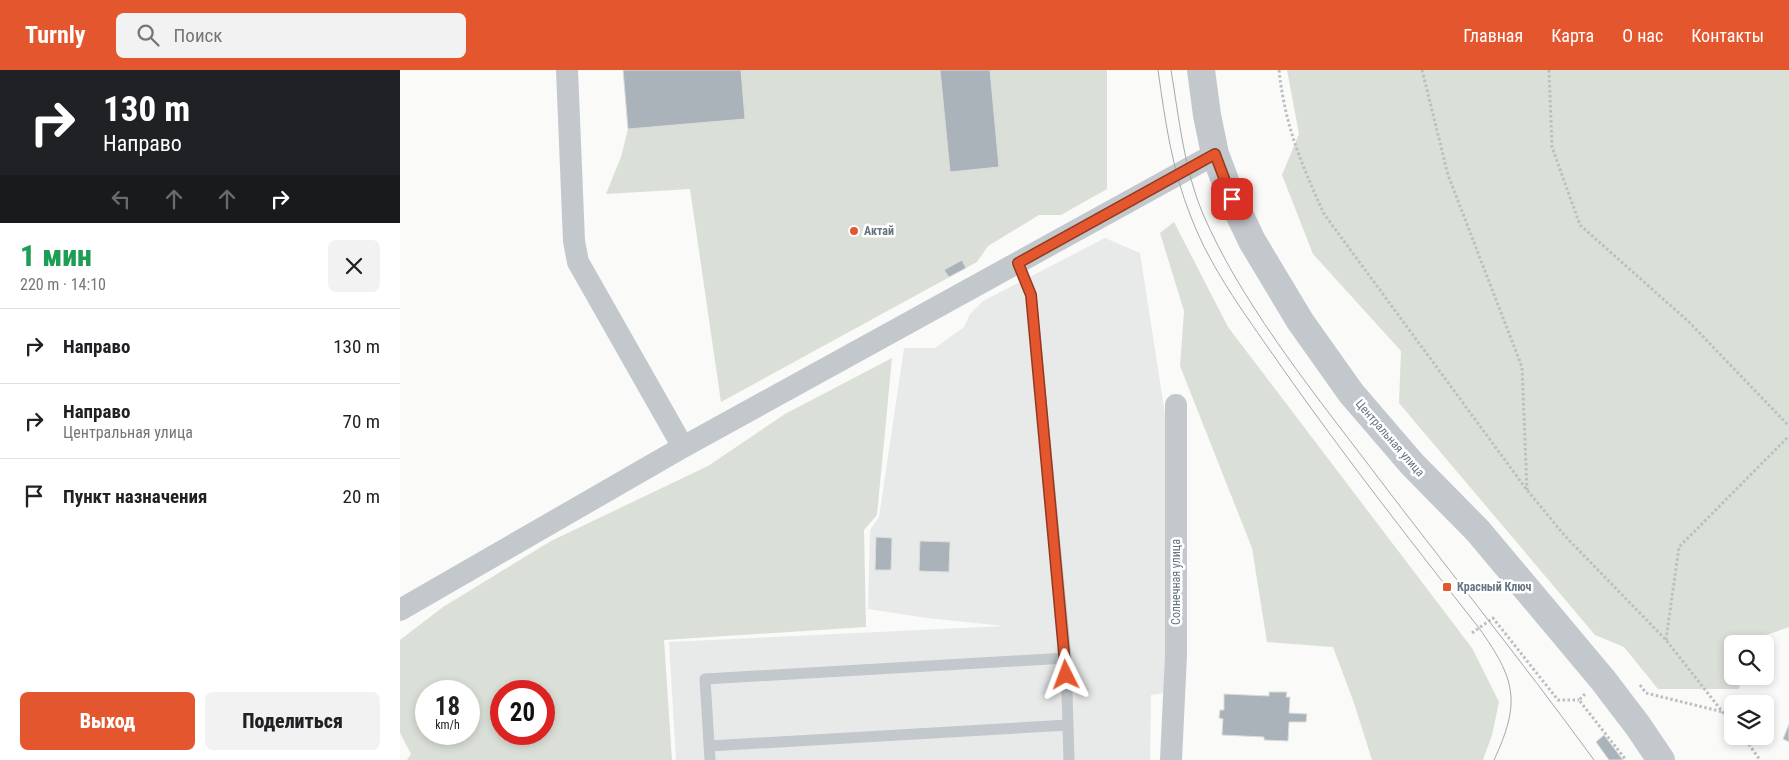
<!DOCTYPE html>
<html lang="ru">
<meta charset="utf-8">
<style>
body{margin:0;font-family:"Roboto Condensed",sans-serif;background:#f2f2f2;color:#202124;height:100vh;display:flex;flex-direction:column;font-size:19px;white-space:nowrap}
*{box-sizing:border-box;margin:0}
p{font-size:16px;color:#757577}
.icon{flex:none;width:28px;height:28px;fill:none;stroke:currentColor;stroke-width:2;stroke-linecap:round;stroke-linejoin:round}
.map{position:relative;flex:1;overflow:hidden}
.details{display:flex;flex-direction:column;background:#fff;width:400px}
.details>*{flex:none}
.banner{background:#202124;color:#fff;overflow:hidden}
.buttons{position:absolute;left:1324px;top:565px;display:grid;gap:10px}
.buttons a{display:grid;place-items:center;width:50px;height:50px;border-radius:8px;background:#fff;box-shadow:0 2px 8px #0003;font-size:25px}
.speed{position:absolute;left:15px;top:610px;display:flex;gap:10px;font-size:25px;font-weight:700;text-align:center}
.speed>*{display:grid;place-content:center;width:65px;height:65px;border-radius:50%;background:#fff;box-shadow:0 2px 8px #0003;line-height:1}
.speed small{font-size:12px;font-weight:400}
.speed .limit{border:8px solid #d22;background:#fff;color:#111}
.pin{position:absolute;display:grid;place-items:center;width:42px;height:42px;color:#fff;margin:-21px;border-radius:10px;box-shadow:0 2px 8px #0006}
.me{position:absolute;width:55px;margin:-28px;rotate:357deg;stroke-linejoin:round;filter:drop-shadow(0 0 4px #0008)}
.turn{display:flex;align-items:center;gap:18px;height:105px;padding:0 20px;font-size:22px}
.turn .icon{width:65px;height:65px;stroke-width:2.5}
.turn b{display:block;font-size:35px;line-height:42px}
.lanes{display:flex;align-items:center;height:48px;padding:0 20px;background:#0003;justify-content:center;gap:25px;direction:ltr}
.lanes .off{opacity:.35}
.round{display:grid;place-items:center;flex:none;width:52px;height:52px;border-radius:8px;background:#f2f2f2}
.head{display:flex;align-items:center;justify-content:space-between;height:85px;padding:0 20px}
h1{font-size:30px;font-weight:800;line-height:38px;color:#1e9e55}
.button{display:flex;gap:10px;margin-top:auto;padding:10px 20px}
.button a{flex:1;height:58px;border-radius:8px;background:#e4572e;color:#fff;font-size:20px;font-weight:800;line-height:58px;text-align:center}
.button a+a{background:#f2f2f2;color:#202124}
ul{padding:0;list-style:none}
li{display:flex;align-items:center;gap:15px;height:75px;padding:0 20px;border-top:1px solid #e0e0e0}
li div{flex:1}
li b{display:block;font-size:19px}
li em{font-style:normal}
header{display:flex;align-items:center;gap:30px;box-sizing:border-box;height:70px;padding:0 25px;background:#e4572e;color:#fff}
header strong{font-size:24px}
nav{display:flex;gap:28px;margin-inline-start:auto;font-size:18px}
.search{width:350px;height:45px;background:#f2f2f2;display:flex;align-items:center;gap:12px;box-sizing:border-box;padding:0 18px;border-radius:8px;color:#757577;font-size:19px}
main{display:flex;flex:1;min-height:0}
.map>svg:first-child{display:block}
.built{fill:#e8e9e9}
.green{fill:#dadfd7;fill-rule:evenodd}
.building{fill:#aab3b9;stroke:#dcdcda}
.lines{fill:none;stroke-linecap:round;stroke-linejoin:round}
.path{stroke:#bbbfc2;stroke-width:3;stroke-dasharray:2.5 2.5;stroke-linecap:butt}
.service{stroke:#c3c8cc;stroke-width:11}
.minor{stroke:#c3c8cc;stroke-width:22}
.tertiary{stroke:#c3c8cc;stroke-width:28}
.tram{stroke:#a2aab0;stroke-width:1}
.route-casing{stroke:#94391e;stroke-width:12}
.route{stroke:#e4572e;stroke-width:9}
.poi-dot{fill:#e4572e;stroke:#fff;stroke-width:2}
.labels{text-anchor:middle;stroke-width:5;stroke-linejoin:round;paint-order:stroke}
.poi-label{font-size:12px;font-weight:bold;fill:#657683;stroke:#fff;text-anchor:start}
.street-label{font-size:12px;fill:#657683;stroke:#fff}
</style>
<header>
<strong>Turnly</strong>
<div class="search"><svg class="icon" aria-label="search" viewBox="0 0 24 24"><circle cx="10" cy="10" r="6"/><path d="M15 15l6 6"/></svg>Поиск</div>
<nav><a>Главная</a><a>Карта</a><a>О нас</a><a>Контакты</a></nav>
</header>
<main>
<section class="details">
<div class="banner">
<div class="turn"><svg class="icon" aria-label="right" viewBox="0 0 24 24"><path d="M7 20v-9h11M14 6l5 5-5 5"/></svg><div><b>130 m</b>Направо</div></div>
<div class="lanes"><svg class="icon off" aria-label="left" viewBox="0 0 24 24"><path d="M17 20v-9H6M10 6l-5 5 5 5"/></svg><svg class="icon off" aria-label="ahead" viewBox="0 0 24 24"><path d="M12 20V5M6 11l6-6 6 6"/></svg><svg class="icon off" aria-label="ahead" viewBox="0 0 24 24"><path d="M12 20V5M6 11l6-6 6 6"/></svg><svg class="icon" aria-label="right" viewBox="0 0 24 24"><path d="M7 20v-9h11M14 6l5 5-5 5"/></svg></div>
</div>
<div class="head"><div><h1>1 мин</h1><p>220 m · 14:10</p></div><a class="round"><svg class="icon" aria-label="close" viewBox="0 0 24 24"><path d="M6 6l12 12M18 6L6 18"/></svg></a></div>
<ul>
<li><svg class="icon" aria-label="right" viewBox="0 0 24 24"><path d="M7 20v-9h11M14 6l5 5-5 5"/></svg><div><b>Направо</b></div><em>130 m</em></li>
<li><svg class="icon" aria-label="right" viewBox="0 0 24 24"><path d="M7 20v-9h11M14 6l5 5-5 5"/></svg><div><b>Направо</b><p>Центральная улица</p></div><em>70 m</em></li>
<li><svg class="icon" aria-label="arrive" viewBox="0 0 24 24"><path d="M6 21V4h12l-3 4 3 4H6"/></svg><div><b>Пункт назначения</b></div><em>20 m</em></li>
</ul>
<div class="button"><a>Выход</a><a>Поделиться</a></div>
</section>
<div class="map">
<svg width="1389" height="690" viewBox="0 0 1389 690">
<rect width="100%" height="100%" fill="#fafaf8"/>
<path class="built" d="M705,168L740,183L765,344L767,500L764,623L751,625L750,690H276L269,572L604,556L527,548L468,539L470,460L479,447L504,278H535L564,257L570,244L583,231Z"/>
<path class="green" d="M223,0H707V119L661,145H639L588,176L577,192L321,332L290,119L206,124L221,87L228,59Z
M887,0H1389V557L1349,571L1348,574H1332V606H1341L1339,619H1258L1224,577L1195,565L999,333L1001,281L913,184L882,105L899,64Z
M774,152L828,257L1072,578L1099,632L1092,665L1083,690H972L954,633L933,577L867,572L852,478L780,296L784,241L760,163Z
M492,288L477,445L464,460L466,557L264,570L272,690H7L11,684L0,663V570L43,537L151,471L308,396L385,344ZM69,621V664H26V621ZM101,621H144V664H101Z"/>
<path class="building" d="M223,0H341L345,49L228,59Z
M540,0H590L599,97L550,102Z
M562,190L566,198L549,207L544,200Z
M476,467L492,468L491,500H475Z
M520,471L550,472L549,502L519,501Z
M869,622H887L886,627H890L889,643L907,644L906,652H889L888,671L864,670V667L822,665L823,649L819,648L820,640H824V624L869,626Z
M1389,654V672L1383,669Z
M1204,665L1223,690H1209L1196,672Z"/>
<g class="lines">
<path class="path" d="M879,0C885,56 901,93 924,144L1127,420L1165,466L1266,570L1332,654
M1022,0L1048,105L1122,297L1127,420
M1149,0L1152,77L1180,155L1289,252L1389,356
M1072,563L1093,548L1158,630H1179
M1266,570L1279,477L1389,366
M1240,615L1246,623L1323,642
M1185,624L1179,630L1226,690
M1343,666L1360,690"/>
<path class="service" d="M618,193L631,225L666,588L669,690
M309,676L668,655
M310,690L305,609L666,588"/>
<path class="minor" d="M167,0L174,171L178,192L283,377
M0,540L283,377L815,84
M771,690L776,585V335"/>
<path class="tertiary" d="M801,0L807,45L815,84L832,129L852,171L900,251L951,323L1012,394L1078,461L1203,610L1238,656L1261,690"/>
<path class="tram" d="M758,0C765,50 772,100 791,147C812,202 850,251 883,299C945,387 1012,473 1079,558C1116,610 1121,632 1094,690
M771,0C779,48 784,99 803,144C839,228 906,313 961,385C1038,487 1119,587 1194,690"/>
</g>
<g class="lines">
<defs>
<path id="route" d="M666,605L631,225L618,193L815,84L832,129"/>
</defs>
<use href="#route" class="route-casing"/>
<use href="#route" class="route"/>
</g>
<g class="poi-dot">
<circle cx="454" cy="161" r="5"/>
<rect x="1042" y="512" width="10" height="10" rx="2.5"/>
</g>
<g class="labels">
<g class="poi-label">
<text x="464" y="165">Актай</text>
<text x="1057" y="521">Красный Ключ</text>
</g>
<g class="street-label">
<text transform="translate(990 368) rotate(49)" y="4">Центральная улица</text>
<text transform="translate(776 512) rotate(-90)" y="4">Солнечная улица</text>
</g>
</g>
</svg>
<div class="buttons">
<a><svg class="icon" aria-label="search" viewBox="0 0 24 24"><circle cx="10" cy="10" r="6"/><path d="M15 15l6 6"/></svg></a>
<a><svg class="icon" aria-label="layers" viewBox="0 0 24 24"><path d="M12 4l9 5-9 5-9-5zM3 14l9 5 9-5"/></svg></a>
</div>
<div class="speed"><div>18<small>km/h</small></div><div class="limit">20</div></div>
<div class="pin" style="left:832px;top:129px;background:#d93025"><svg class="icon" aria-label="arrive" viewBox="0 0 24 24"><path d="M6 21V4h12l-3 4 3 4H6"/></svg></div>
<svg class="me" style="left:666px;top:605px" viewBox="-20 -20 40 40"><path d="M0-17L14 15 0 8-14 15z" fill="#e4572e" stroke="#fff" stroke-width="4"/></svg>
</div>
</main>
